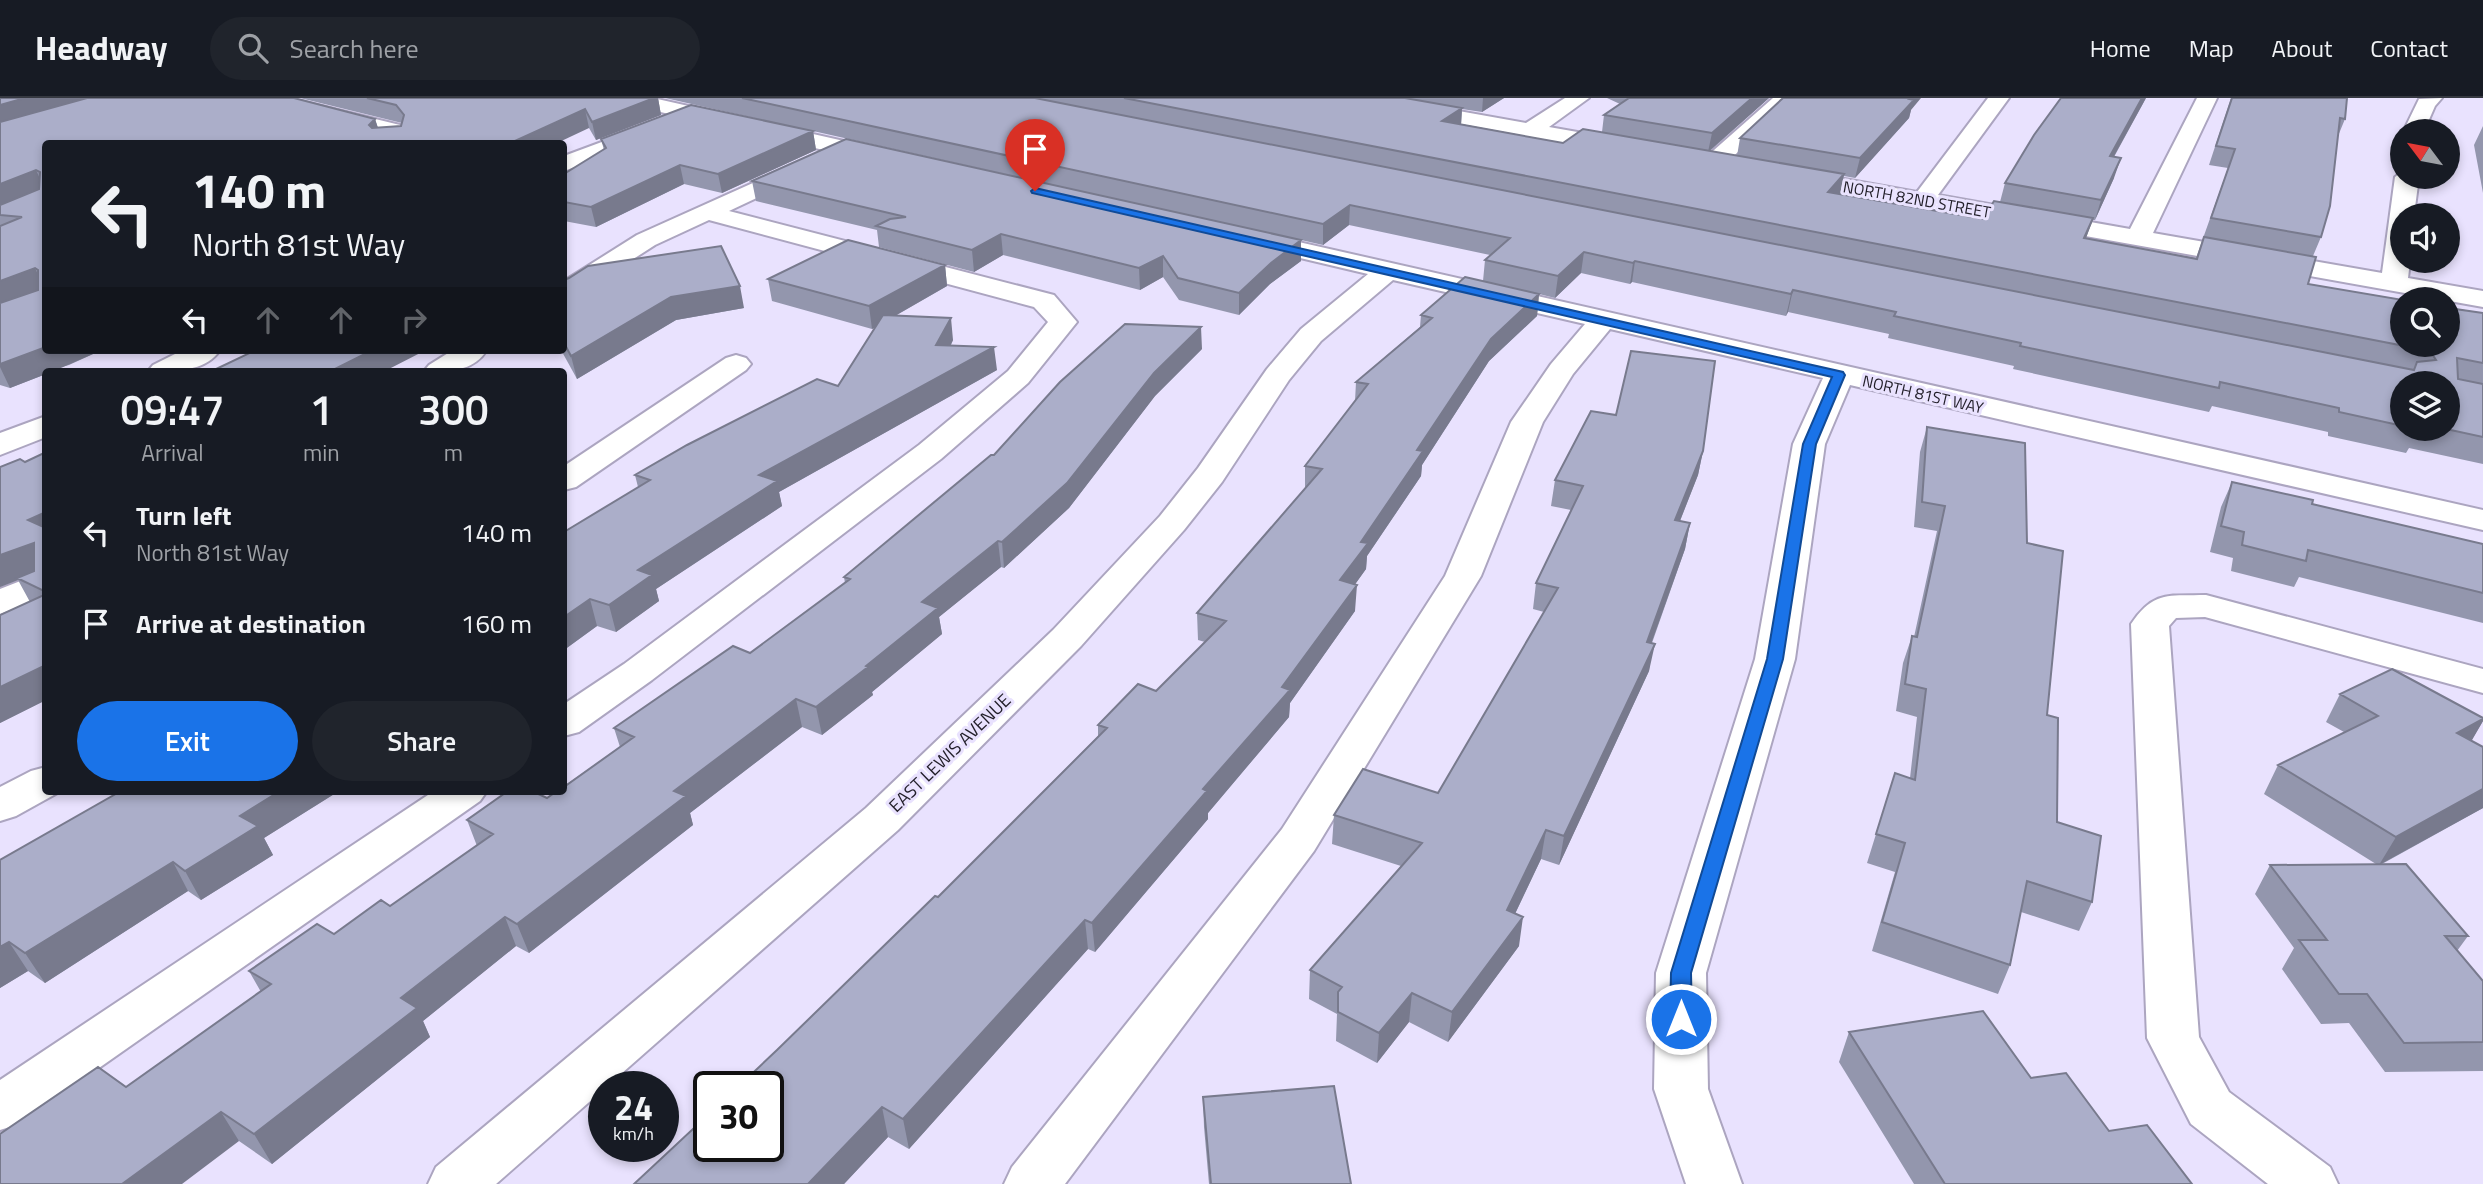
<!DOCTYPE html>
<style>
body{margin:0;font-family:"Titillium Web",sans-serif;background:#20242c;color:#f1f3f6;height:100vh;display:flex;flex-direction:column;font-size:26px;white-space:nowrap}
*{box-sizing:border-box;margin:0}
p{font-size:23px;color:#9ea1a6}
.icon{flex:none;width:38px;height:38px;fill:none;stroke:currentColor;stroke-width:2;stroke-linecap:round;stroke-linejoin:round}
.map{position:relative;flex:1;overflow:hidden}
.sheet{position:absolute;left:42px;top:270px;width:525px;height:427px;display:flex;flex-direction:column;background:#171b24;border-radius:7px;box-shadow:0 4px 10px #0003}
.sheet>*{flex:none}
.guide{position:absolute;left:42px;top:42px;width:525px;height:214px;border-radius:7px;box-shadow:0 4px 10px #0003;background:#171b24;color:#f1f3f6;overflow:hidden}
.needle{width:46px;rotate:302deg}
.buttons{position:absolute;left:2390px;top:21px;display:grid;gap:14px}
.buttons a{display:grid;place-items:center;width:70px;height:70px;border-radius:50%;background:#171b24;box-shadow:0 4px 10px #0003;font-size:35px}
.speed{position:absolute;left:588px;top:973px;display:flex;gap:14px;font-size:35px;font-weight:700;text-align:center}
.speed>*{display:grid;place-content:center;width:91px;height:91px;border-radius:50%;background:#171b24;box-shadow:0 4px 10px #0003;line-height:1}
.speed small{font-size:18px;font-weight:400}
.speed .limit{border:4px solid #111;border-radius:10px;background:#fff;color:#111}
.pin{position:absolute;display:grid;place-items:center;width:60px;height:60px;color:#fff;margin:-72px -30px;border-radius:50% 50% 50% 0;rotate:-45deg;box-shadow:0 0 7px #0007}
.pin .icon{rotate:45deg}
.me{position:absolute;width:77px;margin:-38px;rotate:0deg;stroke-linejoin:round;filter:drop-shadow(0 0 5px #0008)}
.turn{display:flex;align-items:center;gap:24px;height:147px;padding:0 35px;font-size:32px}
.turn .icon{width:91px;height:91px;stroke-width:2.5}
.turn b{display:block;font-size:49px;line-height:60px}
.lanes{display:flex;align-items:center;height:66px;padding:0 35px;background:#0003;justify-content:center;gap:35px;direction:ltr}
.lanes .off{opacity:.35}
.eta{display:flex;justify-content:space-evenly;align-items:center;height:119px;text-align:center}
.eta b{font-size:42px;font-weight:600;line-height:49px}
.primary-button{display:flex;gap:14px;margin-top:auto;padding:14px 35px}
.primary-button a{flex:1;height:80px;border-radius:42px;background:#1a73e8;color:#fff;font-size:28px;font-weight:600;line-height:80px;text-align:center}
.primary-button a+a{background:#20242c;color:#f1f3f6}
ul{padding:0;list-style:none}
li{display:flex;align-items:center;gap:21px;height:91px;padding:0 35px}
li div{flex:1}
li b{display:block;font-size:26px}
li em{font-style:normal}
header{display:flex;align-items:center;gap:42px;box-sizing:border-box;height:98px;padding:0 35px;background:#171b24;border-bottom:2px solid #363941}
header strong{font-size:33px}
nav{display:flex;gap:38px;margin-inline-start:auto;font-size:24px}
.search{width:490px;height:63px;background:#20242c;display:flex;align-items:center;gap:18px;box-sizing:border-box;padding:0 24px;border-radius:38px;color:#9ea1a6;font-size:26px}
.map>svg:first-child{display:block}
.lines{fill:none;stroke-linecap:round;stroke-linejoin:round}
.minor-casing{stroke:#aca5c0;stroke-width:4}
.minor{fill:#fff;fill-rule:evenodd}
.wall{fill:#9396ad;fill-rule:evenodd}
.shaded-wall{fill:#787a8d}
.building{fill:#abaec9;stroke:#787a8d;stroke-width:2}
.route{fill:#1a73e8;stroke:#114b97;stroke-width:2}
.labels{text-anchor:middle;stroke-width:6;stroke-linejoin:round;paint-order:stroke}
.far-street-label{font-size:16px;fill:#211e28;stroke:#e9e2fe}
.street-label{font-size:18px;fill:#211e28;stroke:#e9e2fe}
</style>
<header>
<strong>Headway</strong>
<div class="search"><svg class="icon" aria-label="search" viewBox="0 0 24 24"><circle cx="10" cy="10" r="6"/><path d="M15 15l6 6"/></svg>Search here</div>
<nav><a>Home</a><a>Map</a><a>About</a><a>Contact</a></nav>
</header>
<div class="map">
<svg width="2483" height="1086" viewBox="0 0 2483 1086">
<rect width="100%" height="100%" fill="#e9e2fe"/>
<g class="lines">
<defs>
<path id="minor" d="M254,0H289L400,27L408,37L404,46H378L385,39L384,37L257,4Z
M616,0H653L884,52L892,54L895,59L892,64L884,66L626,6L619,4Z
M1342,0H1386L1526,25L1565,0H1589L1549,29L1623,42L1631,44L1634,49L1631,54L1623,56L1352,6L1345,4Z
M1773,0H1795L1721,70H1705L1702,65L1705,60Z
M1988,0H2009L1938,97L2130,131L2197,0H2217L2153,135L2382,175L2395,79L2403,73V79H2419L2414,117H2403V163H2410L2408,180L2483,193V209L1789,85L1781,83L1778,78L1781,73L1789,71L1917,94Z
M2442,0L2435,8L2424,33L2403,34L2419,1Z
M653,25L661,26L664,31L661,36L564,73V58Z
M802,63L810,65L813,70L810,75L729,113L1054,197L1077,224L1028,285L941,361L652,582L579,634L564,638V606L624,566L919,347L1008,273L1048,224L1034,209L709,122L655,147L573,200L564,202V183L637,137Z
M1250,133L2483,412V432L1850,287L1825,346L1795,561L1706,875L1708,991L1742,1086H1686L1654,991L1656,875L1755,561L1793,346L1823,280L1610,231L1573,276L1543,324L1481,478L1314,753L1065,1086H1004L1012,1069L1282,731L1445,478L1511,324L1551,266L1585,226L1393,182L1321,243L1289,282L1222,384L1184,432L1081,548L898,732L496,1086H428L436,1069L866,710L1053,532L1160,418L1198,370L1267,271L1301,231L1368,176L1241,146L1237,141L1241,136Z
M183,252H220C205,275 173,273 148,273L153,267Z
M453,252H487C472,275 449,273 424,273L429,267Z
M736,257L746,260L751,266L746,272L576,389L564,392V368L726,260Z
M46,318V339L0,357V335Z
M46,473V498L0,516V491Z
M2206,497L2483,571V595L2205,519L2176,520L2169,528L2199,939L2229,994L2330,1069L2338,1086H2268L2191,1026L2147,940L2131,526C2154,492 2169,498 2206,497Z
M46,669V693H61L16,718L0,723V689L31,673Z
M434,693H487L480,703L19,1026L0,1032V982Z"/>
</defs>
<use href="#minor" class="minor-casing"/>
<use href="#minor" class="minor"/>
</g>
<path class="wall" d="M0,0L375,21L378,30L401,28L402,25L300,0H658L661,17L596,42L589,30L46,46V252H102L69,267L46,273V276L10,290L0,287Z
M665,0H1504L1482,14L1462,11L1461,26L1563,45L1602,34L1604,17L1620,6L1607,0H1769L1710,53L1737,58L1740,40L1911,12L1909,20L1855,80L1844,78L1840,96L1983,121L2000,104L2005,85L2146,0L2114,59V80L2095,122H2093L2086,140L2196,160L2228,70L2209,67L2231,0H2347L2345,21L2338,38L2321,139L2313,158L2308,186L2483,215V366L2409,350L2406,355L2328,338V334L2212,308L2209,314L2013,271L2014,268L1888,240L1889,236L1788,214L1786,218L1632,184L1630,186L1581,175L1555,200L1539,196L1537,218L1489,263L1422,367L1421,378L1367,458L1366,471L1355,486V513L1290,605L1289,619L1208,715V721L1095,854L1088,851L909,1051L888,1039L844,1086H634L709,1048L938,799L1098,638V627L1156,593L1205,544L1198,542L1197,515L1305,391V368L1355,303L1356,284L1420,229L1421,217L1483,183L1485,162L1490,157L1349,127L1323,147L1301,142V163L1270,186L1239,217L1179,202L1163,179L1140,192L1003,157L974,174L879,149L877,132L756,103L752,83L1237,128L813,33L816,52L722,95L684,86L596,129L564,123V76L604,52L601,41L808,32ZM2403,285L2448,331H2403Z
M2483,28V95L2474,47Z
M945,167L947,188L895,218L953,242L951,247L997,272L779,394L782,408L656,491L659,503L616,534L597,528L564,552L638,389L635,377L838,288L876,229L872,231L772,203L768,181Z
M564,182L744,210L676,222L577,281L561,252H564Z
M1202,251L1155,298L1069,410L1004,470L1001,469L939,519L942,536L872,594L873,597L822,637L802,629L690,715L693,727L529,855L516,848L423,923L430,939L272,1066L239,1043L126,989L261,894L249,873L334,836L390,808L477,748L467,722L547,700L620,649L614,630L750,555L845,485L844,479L994,357Z
M1927,329L2027,445L2047,617L2057,724L2092,804L2079,833L2021,814L2010,867L1998,896L1872,853L1895,774L1867,765L1895,675L1910,680L1917,619L1896,613L1903,565L1912,538L1914,539L1937,433L1914,429L1920,354Z
M1703,353L1698,377L1680,423L1690,425L1685,451L1652,545L1649,573L1559,767L1541,761L1515,816L1519,848L1448,944L1409,924L1377,965L1336,943L1337,916L1309,901L1310,872L1401,768L1332,746L1334,717L1438,695L1544,514L1533,511L1536,485L1571,412L1551,408L1555,382Z
M46,354V602L0,625V517L30,504L18,482L0,489L25,364Z
M2232,384L2312,406L2483,446V525L2299,479L2294,489L2231,473L2233,460L2210,454L2221,409Z
M2340,596L2483,620V623L2471,643L2483,649V710L2382,766L2468,838L2457,853L2483,883V973L2385,974L2349,925L2321,926L2282,871L2294,850L2255,796L2270,767L2376,766L2264,696L2278,667L2344,634L2326,624Z
M121,693H339L264,740L273,757L201,802L188,793L45,885L28,873L0,890V762Z
M1849,934L2031,980L2109,1033L2192,1086H1914L1839,964Z
M1203,999L1351,1086H1209L1204,1029Z"/>
<path class="shaded-wall" d="M25,0H96L0,27V7Z
M654,0H658L661,17L596,42L592,24Z
M1483,0H1504L1482,14Z
M1752,0H1769L1708,54L1712,35Z
M1910,0H1921L1911,12L1909,20L1855,80L1860,60Z
M2142,0H2146L2103,78L2110,58Z
M1462,10L1461,28L1442,23Z
M585,11L589,30L555,46H508Z
M375,21L381,39L369,27Z
M813,33L816,52L722,95L718,76Z
M2121,60L2114,80L2095,122L2101,102Z
M680,67L684,86L596,129L591,109Z
M36,72L45,92L0,109V86Z
M1844,76L1840,96L1828,94Z
M1350,107L1349,127L1323,147V126Z
M2093,120L2086,140H2084Z
M1001,136L1003,157L974,174L972,152Z
M1301,142V163L1270,186L1239,217V195L1271,165Z
M1584,154L1581,175L1555,200L1558,178Z
M1163,158V179L1140,192L1139,170Z
M1635,163L1632,184L1630,186L1633,165Z
M945,167L947,188L872,231L869,208Z
M35,170L45,192L0,209V183Z
M740,188L744,210L676,222L577,281L571,258L671,199Z
M1793,192L1788,214L1786,218L1791,196Z
M1539,196L1537,218L1489,263L1422,367L1421,378L1367,458L1366,471L1339,509L1340,482L1361,444L1417,352L1491,241Z
M951,220L953,242L939,270L936,247Z
M1201,229L1202,251L1155,298L1069,410L1004,470L1002,444L1154,275Z
M46,249V252H102L54,273H46V276L10,290L0,269V266Z
M994,249L997,272L779,394L782,408L656,491L659,503L616,534L609,507L638,472L759,377Z
M373,252H426L385,273H331Z
M1703,353L1698,377L1670,448L1675,422Z
M46,414V446L28,422Z
M1690,425L1685,451L1642,571L1647,544Z
M998,443L1001,469L939,519L942,536L872,594L873,597L822,637L816,609L922,504Z
M34,445L46,467L20,481L17,480L18,482L0,489V457Z
M1357,487L1355,513L1290,605L1289,619L1208,715V721L1095,854L1092,825L1282,589Z
M590,501L597,528L564,552V519Z
M1655,546L1649,573L1559,767L1564,738Z
M46,567V602L0,625V589Z
M796,601L802,629L690,715L693,727L529,855L517,826L674,693Z
M2483,621V623L2468,649L2457,635Z
M2483,691V710L2379,767L2396,739Z
M280,693H339L264,740L273,757L201,802L185,773L240,718Z
M1546,732L1541,761L1503,841L1507,812Z
M173,764L188,793L45,885L25,855Z
M505,819L516,848L423,923L430,939L272,1066L254,1036L401,900Z
M1523,819L1519,848L1448,944L1452,914Z
M1085,822L1088,851L909,1051L903,1021Z
M9,844L28,873L0,890V849Z
M1412,895L1409,924L1377,965L1379,935Z
M882,1009L888,1039L844,1086H808Z
M221,1014L239,1043L182,1086H122Z"/>
<path class="building" d="M0,0H25L0,7Z
M87,0H294L375,21L369,27L372,30L401,28L404,17L396,7L367,0H654L592,24L585,11L508,46H46V249L0,266V205L38,192V172L35,170L0,183V128L22,119L0,117V107L39,91L40,74L36,72L0,86V24Z
M742,0H1035L2414,272L2417,264L2436,262L2430,253L1124,0H1405L1462,10L1442,23L1563,45L1583,31L1844,76L1828,94L1983,121L1994,103L2093,120L2084,140L2197,161L2204,139L2316,159L2308,186L2403,202V247H2448V210L2483,215V265L2457,260L2458,281L2483,286V339L2446,331H2448V285H2403V328L2339,314V310L2220,284L2219,290L2020,248L2021,245L1894,218L1896,214L1793,192L1791,196L1635,163L1633,165L1584,154L1558,178L1485,162L1510,140L1350,107L1323,126Z
M1629,0H1752L1712,35L1604,17Z
M1783,0H1910L1909,1L1914,2L1860,60L1740,40Z
M2061,0H2142L2110,58L2121,60L2101,102L2005,85L2034,37Z
M2232,0H2347L2345,21L2340,20L2330,108L2321,139L2211,120L2235,51L2216,48Z
M691,7L813,33L718,76L680,67L591,109L564,104V76L606,50L601,41Z
M846,41L1301,142L1271,165L1239,195L1178,180L1163,158L1139,170L1001,136L972,152L876,128L890,121L906,119L752,83Z
M848,142L945,167L869,208L768,181Z
M721,148L740,188L671,199L571,258L564,245V182L569,180L588,168Z
M1465,179L1539,196L1491,241L1417,352L1423,353L1361,444L1368,445L1340,482L1357,487L1282,589L1290,592L1203,691L1207,693L1092,825L1085,822L903,1021L882,1009L808,1086H634L709,1016V1048H768V989H738L777,952L935,798L938,799L1107,630L1098,627L1138,586L1156,593L1226,523L1197,515L1322,371L1305,368L1368,286L1356,284L1432,220L1421,217Z
M883,217L951,220L936,247L994,249L759,377L777,383L638,472L652,477L609,507L590,501L564,519V434L650,382L635,377L687,347L817,281L838,288Z
M1125,226L1201,229L1154,275L1067,385L1002,444L998,443L922,504L938,510L866,568L868,569L816,609L796,601L674,693L686,698L517,826L505,819L401,900L417,910L254,1036L221,1014L122,1086H0V1036L98,969L126,989L271,886L249,873L317,826L334,836L381,802L390,808L493,736L467,722L508,693H532L547,700L557,693H564V689L634,639L614,630L733,548L750,555L850,481L844,479L991,357H994L1060,284Z
M256,252H373L331,273H212Z
M1631,253L1715,263L1703,353L1675,422L1690,425L1647,544L1655,546L1564,738L1546,732L1507,812L1523,819L1452,914L1412,895L1379,935L1338,914V894L1342,889L1310,872L1422,745L1334,717L1363,671L1438,695L1558,490L1536,485L1583,388L1555,382L1591,313L1616,317Z
M1927,329L2025,345L2027,445L2063,453L2047,617L2058,620L2057,724L2101,738L2092,804L2027,783L2010,867L1882,824L1905,745L1876,736L1895,675L1915,682L1926,591L1905,586L1912,538L1917,539L1945,408L1922,404Z
M46,354V414L28,422L46,430V494L17,480L34,473V445L0,457V369L20,361L25,364Z
M2232,384L2313,402L2312,406L2483,446V495L2308,452L2306,463L2242,447L2244,434L2221,428Z
M46,496V567L0,589V517Z
M2392,571L2483,620V621L2457,635L2483,649V691L2396,739L2278,667L2378,618L2340,596Z
M121,693H280L240,718L258,728L185,773L173,764L25,855L9,844L0,849V762Z
M2406,766L2468,838H2445L2483,883V944L2404,945L2367,896H2339L2299,842H2327L2270,767Z
M1983,913L2031,980L2066,975L2109,1033L2147,1027L2192,1086H1945L1849,934Z
M1334,988L1351,1086H1211L1203,999Z"/>
<path class="route" d="M1035,90L1843,274L1845,277L1816,346L1783,561L1691,875L1692,921L1689,927L1681,930L1674,927L1670,921L1671,875L1767,561L1803,346L1832,279L1032,95L1031,93Z"/>
<g class="labels">
<g class="far-street-label">
<text transform="translate(1917 101) rotate(10)" y="6">NORTH 82ND STREET</text>
<text transform="translate(1923 296) rotate(13)" y="6">NORTH 81ST WAY</text>
</g>
<g class="street-label">
<text transform="translate(950 655) rotate(-44)" y="6">EAST LEWIS AVENUE</text>
</g>
</g>
</svg>
<div class="buttons">
<a><svg class="needle" viewBox="-14 -14 28 28"><path d="M0-13l5 13h-10z" fill="#e53935"/><path d="M0 13l5-13h-10z" fill="#9ea1a6"/></svg></a>
<a><svg class="icon" aria-label="sound" viewBox="0 0 24 24"><path d="M4 9h4l5-4v14l-5-4H4zM17 9q2 3 0 6"/></svg></a>
<a><svg class="icon" aria-label="search" viewBox="0 0 24 24"><circle cx="10" cy="10" r="6"/><path d="M15 15l6 6"/></svg></a>
<a><svg class="icon" aria-label="layers" viewBox="0 0 24 24"><path d="M12 4l9 5-9 5-9-5zM3 14l9 5 9-5"/></svg></a>
</div>
<div class="speed"><div>24<small>km/h</small></div><div class="limit">30</div></div>
<div class="pin" style="left:1035px;top:93px;background:#d93025"><svg class="icon" aria-label="arrive" viewBox="0 0 24 24"><path d="M6 21V4h12l-3 4 3 4H6"/></svg></div>
<svg class="me" style="left:1681px;top:921px" viewBox="-20 -20 40 40"><circle r="17" fill="#1a73e8" stroke="#fff" stroke-width="3"/><path d="M0-11L8 9 0 5-8 9z" fill="#fff"/></svg>
<div class="guide">
<div class="turn"><svg class="icon" aria-label="left" viewBox="0 0 24 24"><path d="M17 20v-9H6M10 6l-5 5 5 5"/></svg><div><b>140 m</b>North 81st Way</div></div>
<div class="lanes"><svg class="icon" aria-label="left" viewBox="0 0 24 24"><path d="M17 20v-9H6M10 6l-5 5 5 5"/></svg><svg class="icon off" aria-label="ahead" viewBox="0 0 24 24"><path d="M12 20V5M6 11l6-6 6 6"/></svg><svg class="icon off" aria-label="ahead" viewBox="0 0 24 24"><path d="M12 20V5M6 11l6-6 6 6"/></svg><svg class="icon off" aria-label="right" viewBox="0 0 24 24"><path d="M7 20v-9h11M14 6l5 5-5 5"/></svg></div>
</div>
<section class="sheet">
<div class="eta">
<div><b>09:47</b><p>Arrival</p></div>
<div><b>1</b><p>min</p></div>
<div><b>300</b><p>m</p></div>
</div>
<ul>
<li><svg class="icon" aria-label="left" viewBox="0 0 24 24"><path d="M17 20v-9H6M10 6l-5 5 5 5"/></svg><div><b>Turn left</b><p>North 81st Way</p></div><em>140 m</em></li>
<li><svg class="icon" aria-label="arrive" viewBox="0 0 24 24"><path d="M6 21V4h12l-3 4 3 4H6"/></svg><div><b>Arrive at destination</b></div><em>160 m</em></li>
</ul>
<div class="primary-button"><a>Exit</a><a>Share</a></div>
</section>
</div>
